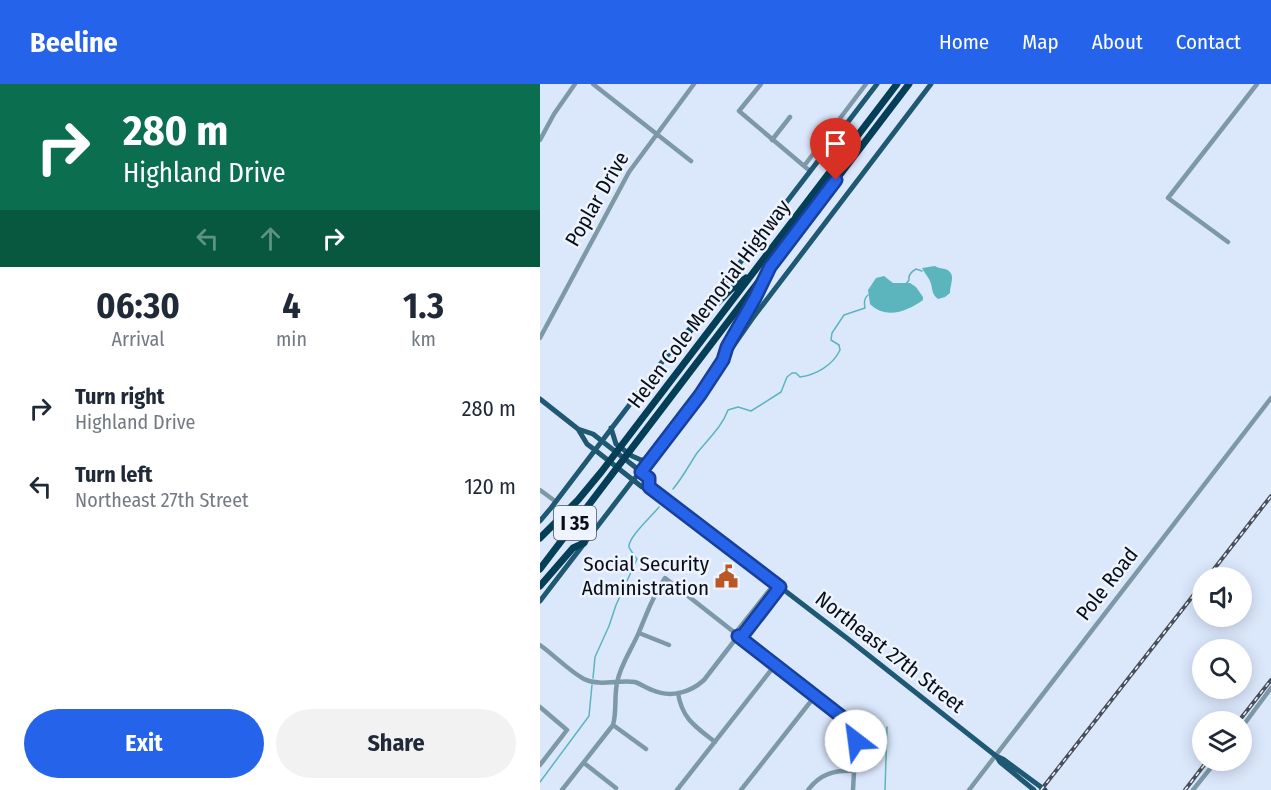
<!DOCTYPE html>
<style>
body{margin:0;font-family:"Fira Sans Condensed",sans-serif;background:#f2f2f3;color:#1f2937;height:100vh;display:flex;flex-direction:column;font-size:22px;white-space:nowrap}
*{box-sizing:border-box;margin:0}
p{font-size:20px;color:#747a83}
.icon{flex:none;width:33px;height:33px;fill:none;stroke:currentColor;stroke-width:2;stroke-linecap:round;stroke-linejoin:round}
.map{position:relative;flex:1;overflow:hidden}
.side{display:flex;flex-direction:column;background:#fff;width:540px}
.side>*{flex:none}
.hud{background:#0b6e4f;color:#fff;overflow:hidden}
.buttons{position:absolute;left:652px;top:483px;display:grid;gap:12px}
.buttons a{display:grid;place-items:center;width:60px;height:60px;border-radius:50%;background:#fff;box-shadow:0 3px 15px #0003;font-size:30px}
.pin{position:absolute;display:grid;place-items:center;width:51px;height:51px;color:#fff;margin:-62px -26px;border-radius:50% 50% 50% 0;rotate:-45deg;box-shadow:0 0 6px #0007}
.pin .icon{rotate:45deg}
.me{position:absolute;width:66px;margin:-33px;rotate:330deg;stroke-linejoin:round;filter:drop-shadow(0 0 4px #0008)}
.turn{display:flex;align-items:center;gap:21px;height:126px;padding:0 24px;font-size:27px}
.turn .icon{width:78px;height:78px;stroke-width:2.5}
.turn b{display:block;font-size:42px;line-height:51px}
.lanes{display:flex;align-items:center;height:57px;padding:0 24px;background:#0003;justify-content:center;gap:30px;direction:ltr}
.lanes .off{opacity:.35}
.eta{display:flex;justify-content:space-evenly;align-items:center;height:102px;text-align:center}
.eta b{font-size:36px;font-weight:700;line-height:42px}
.primary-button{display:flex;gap:12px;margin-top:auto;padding:12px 24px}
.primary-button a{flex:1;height:69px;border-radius:36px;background:#2563eb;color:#fff;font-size:24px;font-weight:700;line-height:69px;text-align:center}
.primary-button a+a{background:#f2f2f3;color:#1f2937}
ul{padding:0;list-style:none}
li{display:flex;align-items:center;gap:18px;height:78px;padding:0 24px}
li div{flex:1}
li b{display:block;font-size:22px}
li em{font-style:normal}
header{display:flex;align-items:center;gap:36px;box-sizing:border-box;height:84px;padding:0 30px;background:#2563eb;color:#fff}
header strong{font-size:28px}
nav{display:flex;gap:33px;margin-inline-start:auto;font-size:21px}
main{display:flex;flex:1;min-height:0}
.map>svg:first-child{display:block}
.water{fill:#5cb4bc}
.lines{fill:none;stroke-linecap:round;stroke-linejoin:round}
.stream{stroke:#5cb4bc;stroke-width:1.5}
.minor{stroke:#7d99a8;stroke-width:4.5}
.major{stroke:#1f5872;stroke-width:5}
.highway{stroke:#043f57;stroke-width:7}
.rail-casing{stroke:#474f5a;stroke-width:4}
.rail{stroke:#eef4ff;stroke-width:1.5;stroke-dasharray:4.5;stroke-linecap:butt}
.route-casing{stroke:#184099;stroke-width:15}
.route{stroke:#2563eb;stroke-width:10}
.labels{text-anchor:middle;stroke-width:5;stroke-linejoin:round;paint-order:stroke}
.shield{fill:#eef4ff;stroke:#4e535c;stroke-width:1.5}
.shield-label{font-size:20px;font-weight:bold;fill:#090e16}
.street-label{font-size:21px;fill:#090e16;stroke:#eef4ff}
.poi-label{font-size:21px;fill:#090e16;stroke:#eef4ff;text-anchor:end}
</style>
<header>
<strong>Beeline</strong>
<nav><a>Home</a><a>Map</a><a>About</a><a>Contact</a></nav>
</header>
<main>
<section class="side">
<div class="hud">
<div class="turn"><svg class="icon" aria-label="right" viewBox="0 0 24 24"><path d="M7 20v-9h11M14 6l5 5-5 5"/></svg><div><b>280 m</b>Highland Drive</div></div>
<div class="lanes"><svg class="icon off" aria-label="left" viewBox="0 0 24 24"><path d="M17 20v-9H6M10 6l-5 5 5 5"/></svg><svg class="icon off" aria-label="ahead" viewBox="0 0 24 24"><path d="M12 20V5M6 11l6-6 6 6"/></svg><svg class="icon" aria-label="right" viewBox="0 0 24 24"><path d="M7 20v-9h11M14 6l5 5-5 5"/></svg></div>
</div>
<div class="eta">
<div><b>06:30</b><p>Arrival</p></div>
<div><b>4</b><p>min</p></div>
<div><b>1.3</b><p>km</p></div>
</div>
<ul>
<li><svg class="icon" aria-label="right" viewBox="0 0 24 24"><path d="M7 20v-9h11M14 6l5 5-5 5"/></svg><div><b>Turn right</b><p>Highland Drive</p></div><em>280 m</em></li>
<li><svg class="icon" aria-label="left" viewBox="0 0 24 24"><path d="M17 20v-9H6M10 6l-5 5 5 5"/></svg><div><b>Turn left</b><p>Northeast 27th Street</p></div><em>120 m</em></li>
</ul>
<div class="primary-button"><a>Exit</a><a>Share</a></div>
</section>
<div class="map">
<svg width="731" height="706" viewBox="0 0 731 706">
<rect width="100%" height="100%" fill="#dbe8fc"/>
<path class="water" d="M395,182C398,184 401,184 405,185C417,189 410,200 410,209L405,213L398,215C391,210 393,204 390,197C388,193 384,188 382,184Z
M344,192L353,199H370L376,203L383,213V216C368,227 346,236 330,220L328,206L336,194Z"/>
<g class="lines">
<path class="stream" d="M366,200L369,196C368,191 371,188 376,185L382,187
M133,405C143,393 149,381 157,369C168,355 182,343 188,326L198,323L211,327L241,308L247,293L252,289H256L260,293C276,291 293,281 300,266L299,261L291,256L292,249L304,231L325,224C324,219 324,214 328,211
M53,594L55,573L69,542L76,521L97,475C95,472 90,466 89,463C88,453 113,431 119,423
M0,698L49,632L52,601
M345,706L347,643"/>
<path class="minor" d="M53,0L151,77
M221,0L199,27L270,87
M0,56L14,30L35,0
M232,56L250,33
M264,82L326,0
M688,158L628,114L717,0
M0,254L89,88L154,0
M0,406L15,417
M99,549L129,561
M198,552L197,547L235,499
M0,561C14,571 29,587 44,595C60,603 79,595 95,598C101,600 106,604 112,606C130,614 150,609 164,596L198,552L203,551L240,503
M138,609C142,635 156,643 175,658
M0,623L27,646L0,681
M73,641L106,665
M702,643L731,604
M44,679L76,704
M22,706L73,641C77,627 74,613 77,599C80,581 92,565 99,548C108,527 112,513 125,494L314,642L316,651L313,706
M137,706L235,581
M201,706L275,612
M268,706C280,690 294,686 314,687
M429,706L731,314
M653,706L677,676"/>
<path class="major" d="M157,235L337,0
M0,315L38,345L53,350L109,394V403
M71,344L76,360L92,372L101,376L112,375
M38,345L47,360L55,366L102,403L111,404L308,555L456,672L463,675L505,706
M0,437L11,424L122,278L146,249
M0,517L93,396L101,388L150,324L212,235L391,0
M457,673L460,678L494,706"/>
<path class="highway" d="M144,252L190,206L206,194
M183,276L187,263L222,199
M0,454L38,416L62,387L357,0
M0,485L369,0
M0,502L33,464L44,459"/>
<defs>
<path id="rail" d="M667,494L731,412
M698,638L731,596
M501,706L663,499
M645,706L668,676"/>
</defs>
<use href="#rail" class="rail-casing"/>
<use href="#rail" class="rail"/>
</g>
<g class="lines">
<defs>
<path id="route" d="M296,96L230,183L215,214L187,263L183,276L160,311L101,388L109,394V403L240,503L203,551L198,552L311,640L316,646V657"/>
</defs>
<use href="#route" class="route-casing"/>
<use href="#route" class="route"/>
</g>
<defs>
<symbol id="civic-bare" viewBox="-9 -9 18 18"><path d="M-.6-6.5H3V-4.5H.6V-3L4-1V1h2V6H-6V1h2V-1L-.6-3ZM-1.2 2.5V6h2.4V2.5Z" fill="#bb5724" stroke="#eef4ff" stroke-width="2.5" paint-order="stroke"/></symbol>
</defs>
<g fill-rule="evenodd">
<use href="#civic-bare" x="170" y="476" width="33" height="33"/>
</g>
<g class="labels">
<rect class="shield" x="14" y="422" width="42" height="34" rx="4.5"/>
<g class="shield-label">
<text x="35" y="446">I 35</text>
</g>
<g class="street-label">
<text transform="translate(57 115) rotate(-60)" y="7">Poplar Drive</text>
<text transform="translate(169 220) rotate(-53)" y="7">Helen Cole Memorial Highway</text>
<text transform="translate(567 500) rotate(-52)" y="7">Pole Road</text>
<text transform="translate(350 568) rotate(38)" y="7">Northeast 27th Street</text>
</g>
<g class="poi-label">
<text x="169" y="487">Social Security<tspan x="169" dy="24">Administration</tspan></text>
</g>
</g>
</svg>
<div class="buttons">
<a><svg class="icon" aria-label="sound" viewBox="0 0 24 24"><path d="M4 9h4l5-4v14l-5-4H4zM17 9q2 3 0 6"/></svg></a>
<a><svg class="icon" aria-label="search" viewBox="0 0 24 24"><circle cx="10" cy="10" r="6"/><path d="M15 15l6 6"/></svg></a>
<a><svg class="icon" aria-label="layers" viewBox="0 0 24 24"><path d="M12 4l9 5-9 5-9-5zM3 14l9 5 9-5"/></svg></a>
</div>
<div class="pin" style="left:296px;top:96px;background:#d93025"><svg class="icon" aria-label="arrive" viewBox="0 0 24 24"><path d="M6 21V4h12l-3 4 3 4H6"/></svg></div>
<svg class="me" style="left:316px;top:657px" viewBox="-20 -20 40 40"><circle r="19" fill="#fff"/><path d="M0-13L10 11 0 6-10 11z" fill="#2563eb"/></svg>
</div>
</main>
